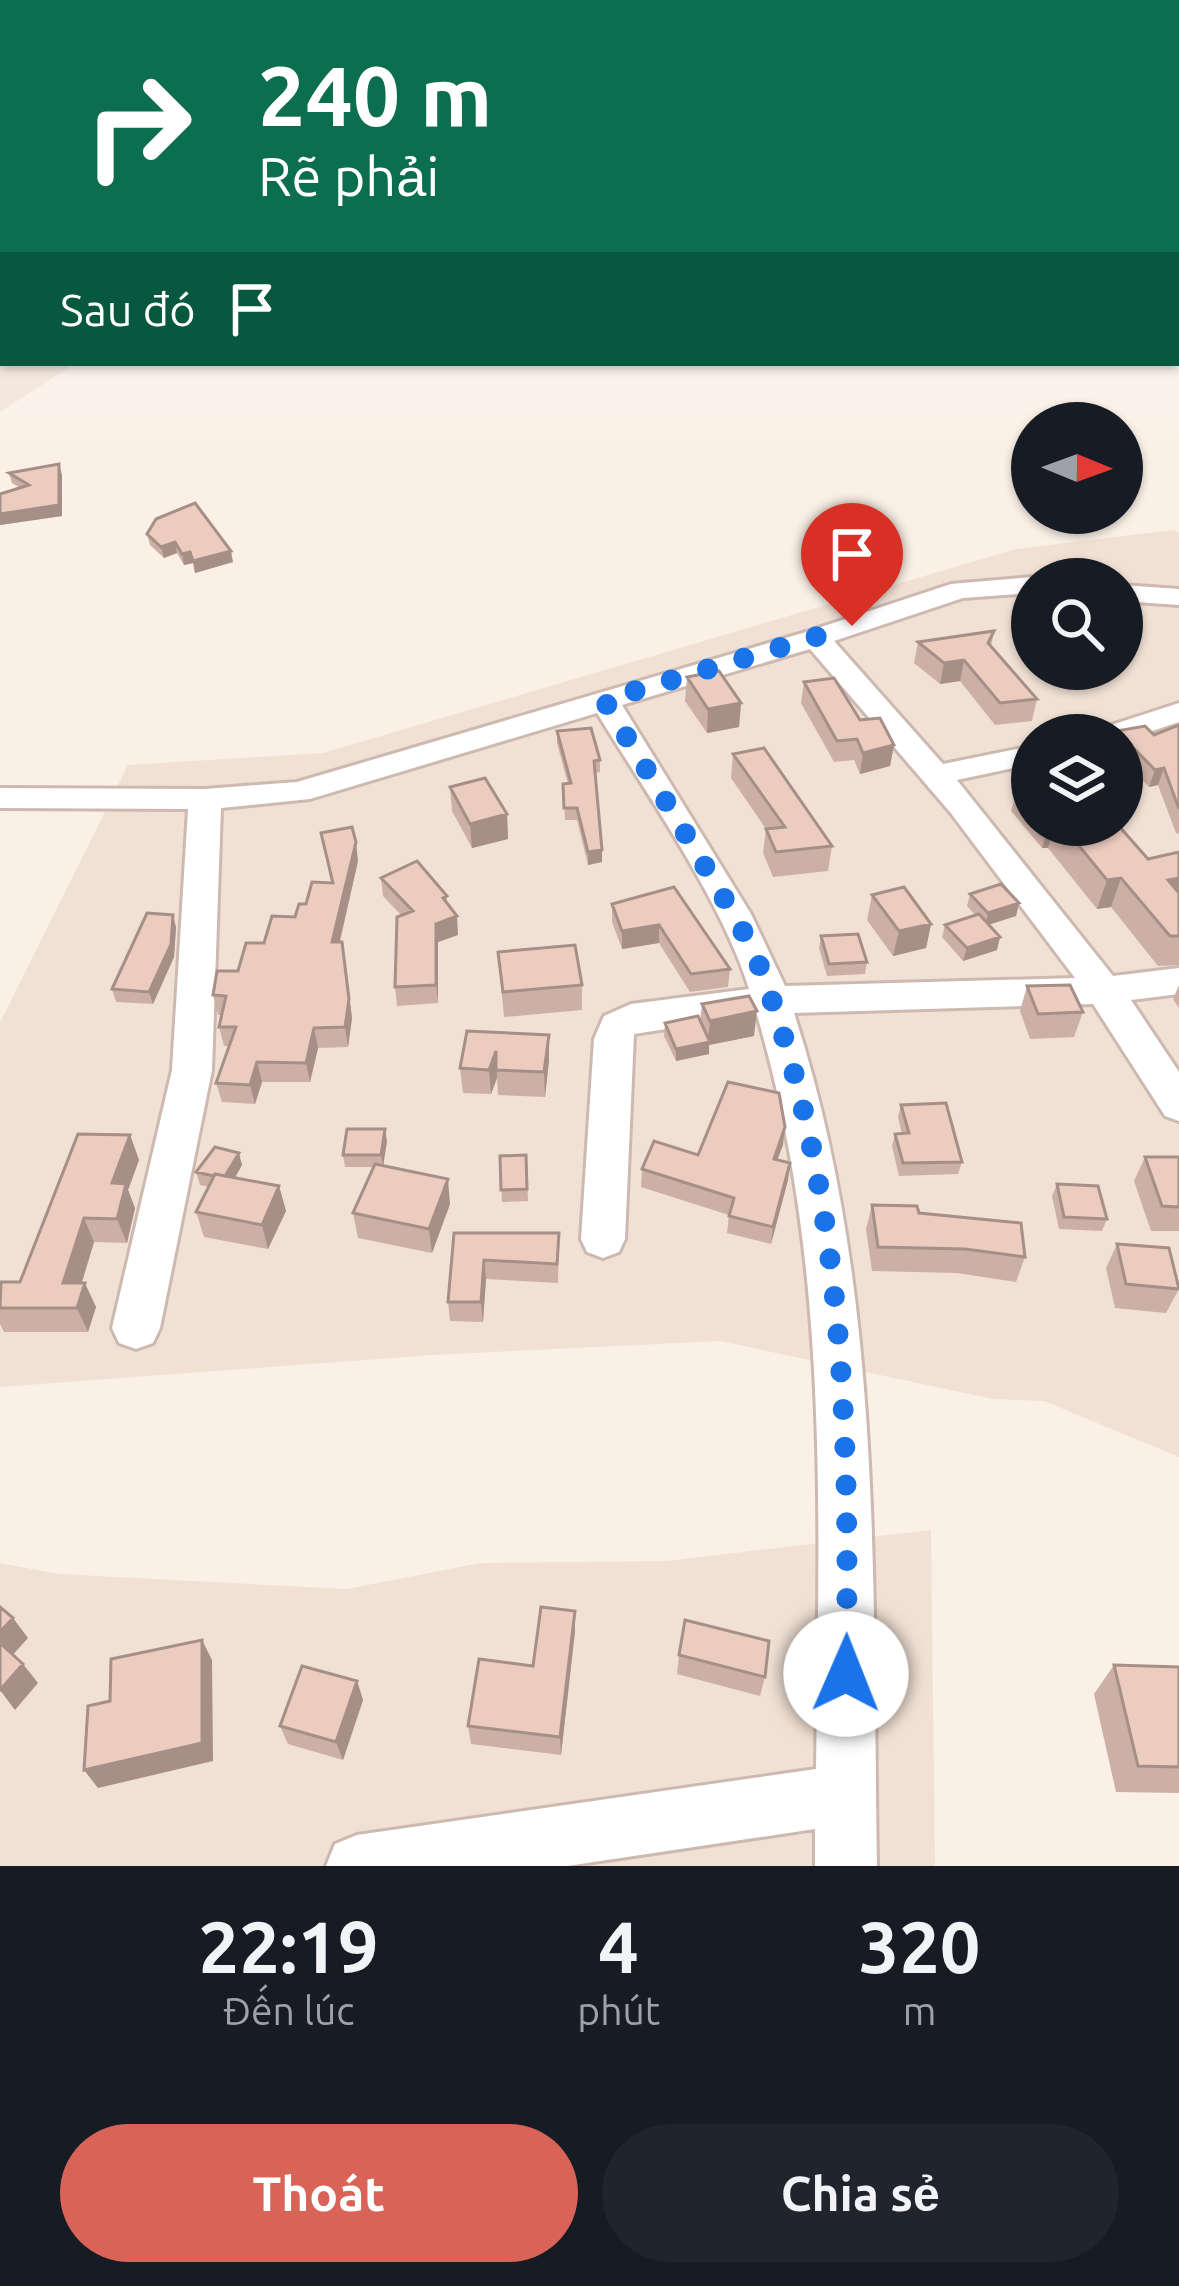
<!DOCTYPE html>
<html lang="vi">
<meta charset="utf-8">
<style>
body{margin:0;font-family:Ubuntu,sans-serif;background:#20242c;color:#f1f3f6;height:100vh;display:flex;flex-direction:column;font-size:45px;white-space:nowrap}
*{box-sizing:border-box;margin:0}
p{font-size:39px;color:#9ea1a6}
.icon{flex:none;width:66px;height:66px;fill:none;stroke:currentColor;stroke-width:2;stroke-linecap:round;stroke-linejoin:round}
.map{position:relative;height:1866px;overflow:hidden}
.side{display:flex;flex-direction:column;background:#171b24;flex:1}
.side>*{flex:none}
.guide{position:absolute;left:0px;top:0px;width:1179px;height:366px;box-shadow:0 3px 9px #0004;background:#0b6e4f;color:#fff;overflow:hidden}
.needle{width:78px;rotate:91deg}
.tools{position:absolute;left:1011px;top:402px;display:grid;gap:24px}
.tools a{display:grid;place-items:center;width:132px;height:132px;border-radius:50%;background:#171b24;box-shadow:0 3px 9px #0004;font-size:60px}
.pin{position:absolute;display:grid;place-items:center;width:102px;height:102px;color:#fff;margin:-123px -51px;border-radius:50% 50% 50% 0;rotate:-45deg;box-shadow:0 0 12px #0007}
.pin .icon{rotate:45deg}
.me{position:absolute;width:132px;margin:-66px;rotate:1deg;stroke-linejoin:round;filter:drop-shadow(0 0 9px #0008)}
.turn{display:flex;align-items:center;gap:42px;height:252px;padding:0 60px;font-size:54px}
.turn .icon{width:156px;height:156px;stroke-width:2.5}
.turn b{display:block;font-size:84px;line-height:102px}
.then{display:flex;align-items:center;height:114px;padding:0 60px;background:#0003;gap:24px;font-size:45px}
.eta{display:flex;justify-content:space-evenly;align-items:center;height:204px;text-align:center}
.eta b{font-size:72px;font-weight:600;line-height:84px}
.button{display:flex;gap:24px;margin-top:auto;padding:24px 60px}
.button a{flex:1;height:138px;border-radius:72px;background:#d96356;color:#fff;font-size:48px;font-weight:600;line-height:138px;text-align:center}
.button a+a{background:#20242c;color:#f1f3f6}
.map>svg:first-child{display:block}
.residential{fill:#f1e1d5;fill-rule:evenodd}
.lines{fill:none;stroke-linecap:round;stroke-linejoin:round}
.minor-casing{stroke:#cdb9b0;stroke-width:6}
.minor{fill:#fff;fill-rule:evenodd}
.wall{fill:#ccafa5}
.shaded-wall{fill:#a68f86}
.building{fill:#edccc0;stroke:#a68f86;stroke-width:3}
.route{stroke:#1a73e8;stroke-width:21;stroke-dasharray:0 37.8}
</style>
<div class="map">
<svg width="1179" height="1866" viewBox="0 0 1179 1866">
<rect width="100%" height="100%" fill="#faf0e6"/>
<path class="residential" d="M0,198L3,363H76L0,412Z
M1173,530L1179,532V1457L1044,1401L993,1399L720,1341L433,1355L0,1387V1023L128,765L323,753L1016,549ZM1032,579H1122V669H1032ZM1032,735H1122V825H1032Z
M931,1530L935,1866H0V1563L59,1574L347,1589L480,1563L666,1561Z"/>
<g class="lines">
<defs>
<path id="minor" d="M0,295H3L0,307Z
M1032,577L1040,579H1032V593L963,598L834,641L943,764L1032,746V764L957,780L1113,976L1179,968V994L1131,1000L1179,1072V1121L1165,1116L1093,1004L794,1013C884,1289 872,1579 877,1866H815V1829L567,1866H326L335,1844L357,1835L816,1769C819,1515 830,1262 757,1015L634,1034L625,1239L619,1252L603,1258L587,1252L581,1239L594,1039L604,1016L631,1004L749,989C723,903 645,791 597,713L310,799L221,808L212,1070L160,1328L153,1343L136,1349L119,1343L112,1328L172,1070L188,809L0,808V788L205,789L297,782L806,632L951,584ZM810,649L950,812L1075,978L785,986L751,914L622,705Z
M1122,585L1179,589V605L1122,601Z
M1179,703V722L1122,741V735H1095L1099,729Z"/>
</defs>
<use href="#minor" class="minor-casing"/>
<use href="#minor" class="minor"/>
</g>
<path class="wall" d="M9,473L62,475V516L0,525V494L20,488L12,483Z
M147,534L233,562L195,573L193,563L184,565L177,553L164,558L150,545Z
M994,631L991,647L1037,699L1032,721L995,725L960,681L940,684L914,663L918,642Z
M687,677L741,703L739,727L707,733L685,701Z
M804,682L860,720L894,745L890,766L860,774L854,760L834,762L801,703Z
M1179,725V834L1176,833L1158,785L1149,787L1122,759V735H1116L1117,731L1154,735Z
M557,731L600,760V772L595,773L602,862L588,865L577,820H565L563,784H568L557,743Z
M1032,749V825H1118L1148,859L1179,852V965L1158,966L1111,907L1097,909L1048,848H1042L1011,811L1015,797L1012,794V780L1019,751Z
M733,754L832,846L828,871L773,877L763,853L766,829L731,778Z
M450,787L507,814L508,839L472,848L452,811Z
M321,833L358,861L340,942L345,961L352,1018L348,1047L318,1048L310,1082H262L255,1104L222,1102L216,1083L229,1046H224L219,1027L222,1015H218L213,995L264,943L331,883Z
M381,878L447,896V904L458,935L438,942V1003L397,1006L395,987L401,915L383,896Z
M674,887L730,969L728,987L690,992L659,943L622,949L612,922V904Z
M970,894L1019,903L1016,916L989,924L1000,937L997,950L963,961L942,937L945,925L975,915L967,906Z
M872,895L931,924L926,948L893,956L867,920Z
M176,927L174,957L153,1004L116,1002L112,989Z
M821,936L867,962L865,974L827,976L819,948Z
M498,952L582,985V1010L504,1017Z
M1179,985V1008L1173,999Z
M1027,986L1083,1012L1074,1037L1030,1039L1020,1011Z
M702,1004L754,1036L709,1045V1054L676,1061L664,1036L665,1023L700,1022Z
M549,1035V1060L545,1097L498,1095L497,1078L491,1094L463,1093L460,1068Z
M901,1105L962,1162L958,1174L899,1176L892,1146L895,1134H902L898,1117Z
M130,1135L139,1160L128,1190L135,1208L127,1243L94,1242L82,1283L96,1307L88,1332H4L0,1324V1285L20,1282Z
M387,1141L383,1166L450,1204L432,1253L358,1238L353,1213L374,1167H345L343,1155Z
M783,1145L777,1160L788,1180L771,1244L727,1233L729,1215L641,1187L642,1169L698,1155Z
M526,1155L528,1201L502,1202L500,1156Z
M1145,1157L1179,1207V1231H1151L1134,1181Z
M242,1165L235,1178L279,1186L286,1211L268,1249L204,1237L196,1212L209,1187L200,1185L196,1172Z
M1057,1184L1107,1219L1102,1231L1059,1229L1052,1196Z
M872,1205L919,1213L1025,1257L1016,1282L957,1273L872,1271L866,1229Z
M454,1233H559L558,1283L486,1279L483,1322L450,1321L448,1302Z
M1117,1244L1179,1289L1166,1313L1115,1308L1106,1268Z
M575,1611V1631L561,1755L471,1744L468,1726L533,1666Z
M679,1655L765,1677L760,1696L677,1674Z
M1114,1665L1179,1667V1793L1116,1792L1094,1694Z
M357,1681L363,1700L343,1760L288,1744L280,1726Z"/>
<path class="shaded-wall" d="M59,464L62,475V516L0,525V514Z
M175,542L177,553L164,558L161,547Z
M231,551L233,562L195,573L193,561Z
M190,552L193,563L184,565L182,554Z
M964,660L960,681L940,684L944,663Z
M741,703L739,727L707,733L708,709Z
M894,745L890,766L860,774L863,753Z
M1164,768L1158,785L1149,787L1155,770Z
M507,814L508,839L472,848L470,824Z
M1049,825H1055L1048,848H1042Z
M356,842L358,861L335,961L332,942Z
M602,850V862L588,865V852Z
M1121,878L1111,907L1097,909L1107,880Z
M1179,878V904L1168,880Z
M1019,903L1016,916L985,926L988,913Z
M173,915L176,927L174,957L153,1004L149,992Z
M457,916L458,935L438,942V1003L436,985V924Z
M931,924L926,948L893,956L899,931Z
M659,925V943L622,949V931Z
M1000,937L997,950L963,961L967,948Z
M342,942L352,1018L348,1047L345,1027Z
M757,1011L754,1036L709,1045V1054L676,1061V1049L708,1042L710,1021Z
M314,1028L318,1048L310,1082L306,1063Z
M549,1035V1060L545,1097L544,1072Z
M496,1051L497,1078L491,1094L489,1070Z
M257,1062L262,1082L255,1104L250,1085Z
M785,1127L783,1145L771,1176L774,1159Z
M385,1129L387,1141L383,1167L381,1155Z
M130,1135L139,1160L128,1190L135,1208L127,1243L117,1219L112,1183Z
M239,1153L242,1165L227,1191L223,1178Z
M790,1163L788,1180L771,1244L773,1227Z
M448,1179L450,1204L432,1253L429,1229Z
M279,1186L286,1211L268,1249L262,1225Z
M84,1218L94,1242L74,1307L63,1283Z
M484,1260L486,1279L483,1322L481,1302Z
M85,1283L96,1307L88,1332L77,1308Z
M575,1611V1631L561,1755L560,1737Z
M13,1618L28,1638L10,1658L0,1646V1632Z
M202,1640L212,1660L213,1761L98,1788L84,1770Z
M23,1664L38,1683L15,1710L0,1690Z
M357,1681L363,1700L343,1760L336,1742Z"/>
<path class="building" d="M0,198H3V262H0Z
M59,464V505L0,514V494L29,485L9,473Z
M195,503L231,551L193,561L190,552L182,554L175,542L161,547L147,534L156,519Z
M994,631L988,643L1037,699L1000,703L964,660L944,663L918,642Z
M719,671L741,703L708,709L687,677Z
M834,678L860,720L880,718L894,745L863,753L857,739L837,741L804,682Z
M1179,725V809L1164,768L1155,770L1117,731L1145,726L1154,735Z
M591,728L600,760L594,761L602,850L588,852L577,808H564L563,784L571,783L557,731Z
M764,748L832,846L776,852L766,829L785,827L733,754Z
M1032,749V779L1019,765V751Z
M485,778L507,814L470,824L450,787Z
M1032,779V798L1019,782Z
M1062,825H1118L1148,859L1179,852V878L1168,880L1179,893V936H1170L1121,878L1107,880Z
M352,827L356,842L332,942H342L349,999L345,1027L314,1028L306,1063L257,1062L250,1085L216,1083L236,1027H219L226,996L213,995L217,971H238L246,943H264L272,916L295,917L299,904H306L312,882L333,883L321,833Z
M417,861L447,896L443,898L457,916L436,924V985L395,987L397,917L413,911L381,878Z
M1001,884L1019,903L988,913L970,894Z
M674,887L730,969L691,974L659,925L622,931L612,904Z
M904,887L931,924L899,931L872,895Z
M147,913L173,915L171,944L149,992L112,989Z
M979,914L1000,937L967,948L945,925Z
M858,934L867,962L829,964L821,936Z
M575,945L582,985L503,992L498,952Z
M1070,985L1083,1012L1038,1014L1027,986Z
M749,996L757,1011L710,1021L702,1004Z
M698,1016L710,1042L676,1049L665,1023Z
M467,1031L549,1035L544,1072L496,1070V1051L489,1070L460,1068Z
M728,1082L779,1093L785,1127L774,1159L790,1163L773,1227L729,1216L734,1198L642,1169L654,1141L698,1155Z
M946,1103L962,1162L903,1163L895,1134L909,1133L901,1105Z
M347,1129H385L381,1155H343Z
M78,1134L130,1135L112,1183L126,1184L117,1219L84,1218L63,1283H85L77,1308H0L1,1282H20Z
M215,1147L239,1153L225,1176L215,1174L214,1176L196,1172Z
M526,1155L527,1189L501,1190L500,1156Z
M1145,1157H1179V1207L1162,1206Z
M375,1164L448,1179L429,1229L353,1213Z
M215,1174L279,1186L262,1225L196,1212Z
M1057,1184L1098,1186L1107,1219L1064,1217Z
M872,1205L917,1206L919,1213L1021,1223L1025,1257L965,1249L878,1247Z
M454,1233H559L557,1264L484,1260L481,1302H448Z
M1117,1244L1169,1248L1179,1289L1126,1284Z
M0,1607L13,1618L0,1632Z
M541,1607L575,1611L560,1737L468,1726L479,1659L533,1666Z
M685,1620L769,1641L765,1677L679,1655Z
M202,1640V1743L84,1770L88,1706L110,1701L111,1659Z
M0,1643L23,1664L0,1690Z
M1114,1665L1179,1667V1767L1138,1766Z
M302,1666L357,1681L336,1742L280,1726Z"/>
<linearGradient id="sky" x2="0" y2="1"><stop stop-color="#96c6e6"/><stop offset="0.43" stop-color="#fdf8f4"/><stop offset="1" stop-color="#fdf8f4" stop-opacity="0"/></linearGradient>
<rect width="1179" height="459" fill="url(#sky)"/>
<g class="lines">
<path class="route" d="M846,1674C850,1439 845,1198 763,975C748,935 724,899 703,863C670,808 637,754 604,700L852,626"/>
</g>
</svg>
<div class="tools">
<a><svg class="needle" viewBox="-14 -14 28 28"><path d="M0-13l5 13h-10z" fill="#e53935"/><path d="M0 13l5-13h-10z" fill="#9ea1a6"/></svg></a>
<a><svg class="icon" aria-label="search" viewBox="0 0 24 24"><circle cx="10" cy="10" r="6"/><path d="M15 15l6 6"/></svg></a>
<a><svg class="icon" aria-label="layers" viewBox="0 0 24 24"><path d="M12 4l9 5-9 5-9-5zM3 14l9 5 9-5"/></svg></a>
</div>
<div class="pin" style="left:852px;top:626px;background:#d93025"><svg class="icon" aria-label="arrive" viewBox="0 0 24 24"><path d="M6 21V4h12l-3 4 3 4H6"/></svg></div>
<svg class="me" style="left:846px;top:1674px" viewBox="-20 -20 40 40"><circle r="19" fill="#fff"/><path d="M0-13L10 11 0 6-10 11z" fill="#1a73e8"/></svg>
<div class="guide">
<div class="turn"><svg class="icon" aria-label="right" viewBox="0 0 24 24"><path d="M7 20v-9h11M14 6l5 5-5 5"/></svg><div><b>240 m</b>Rẽ phải</div></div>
<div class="then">Sau đó<svg class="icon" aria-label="arrive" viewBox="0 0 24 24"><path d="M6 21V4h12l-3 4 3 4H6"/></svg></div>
</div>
</div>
<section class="side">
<div class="eta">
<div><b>22:19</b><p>Đến lúc</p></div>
<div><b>4</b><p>phút</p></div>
<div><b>320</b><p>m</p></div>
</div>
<div class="button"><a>Thoát</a><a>Chia sẻ</a></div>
</section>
